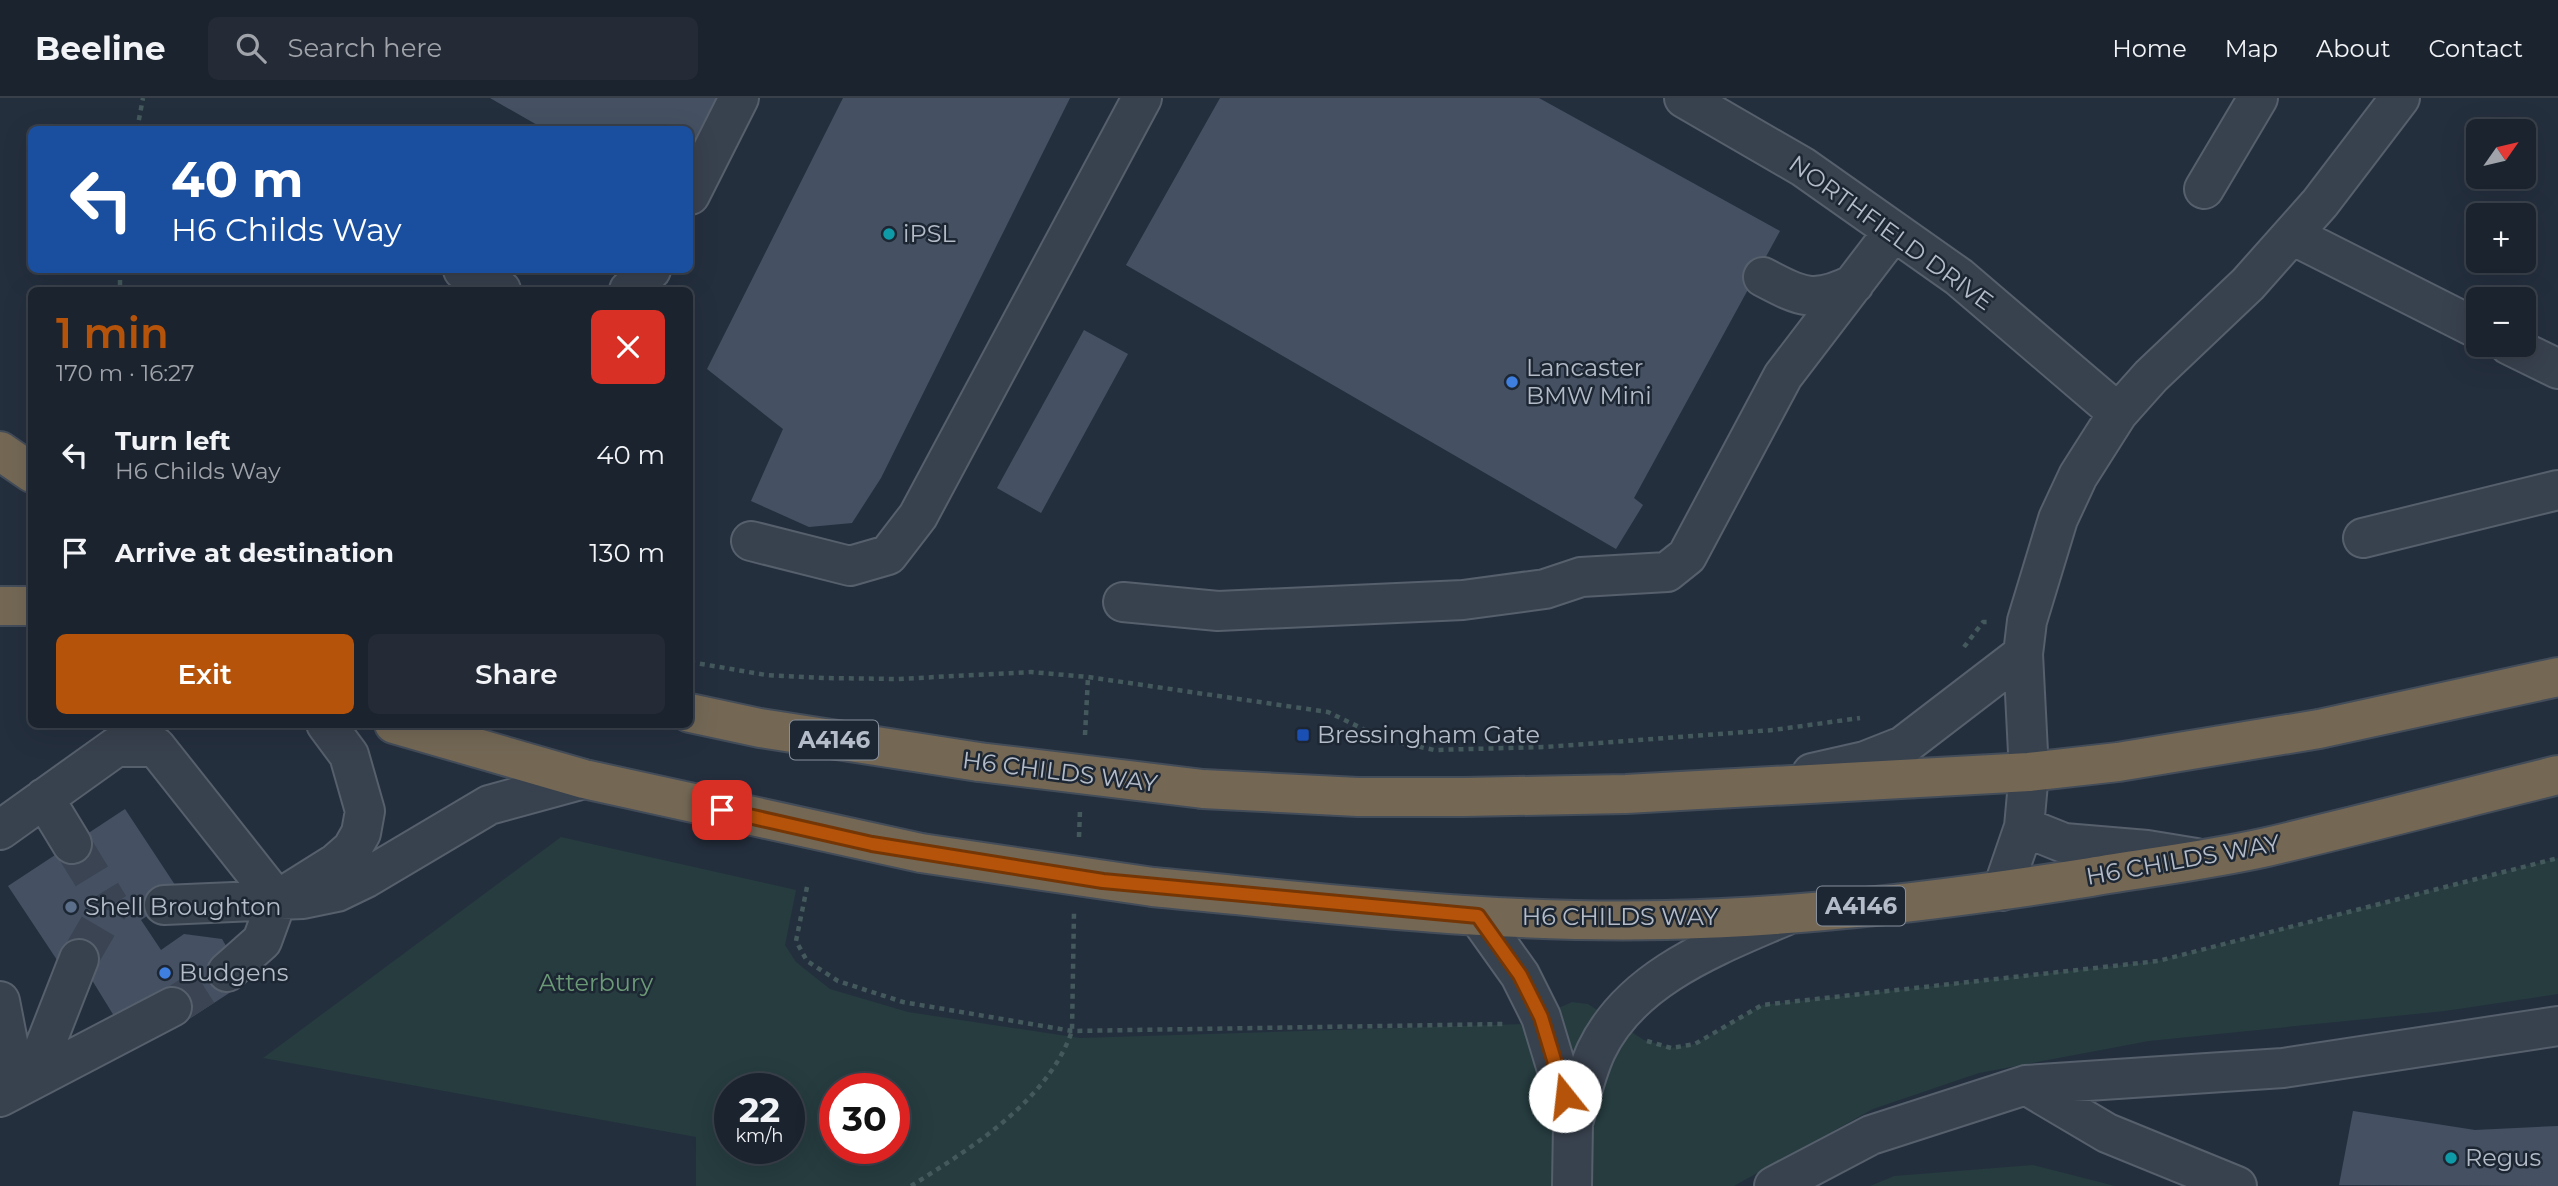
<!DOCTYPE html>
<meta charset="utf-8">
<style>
body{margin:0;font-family:Montserrat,sans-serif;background:#242b36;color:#f1f3f6;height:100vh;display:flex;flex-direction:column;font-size:26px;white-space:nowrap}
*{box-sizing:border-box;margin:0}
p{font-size:23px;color:#a0a4aa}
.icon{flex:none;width:38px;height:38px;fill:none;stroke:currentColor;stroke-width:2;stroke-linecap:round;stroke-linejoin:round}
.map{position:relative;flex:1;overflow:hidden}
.drawer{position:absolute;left:28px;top:189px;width:665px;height:441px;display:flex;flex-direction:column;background:#1b232e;border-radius:10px;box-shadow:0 7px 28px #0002,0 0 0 2px #39404a}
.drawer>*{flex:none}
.top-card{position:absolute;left:28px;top:28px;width:665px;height:147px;border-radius:10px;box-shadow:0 7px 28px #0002,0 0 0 2px #39404a;background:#1a4fa0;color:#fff;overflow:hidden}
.needle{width:46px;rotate:56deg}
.buttons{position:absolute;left:2466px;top:21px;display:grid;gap:14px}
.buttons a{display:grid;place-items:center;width:70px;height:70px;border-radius:10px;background:#1b232e;box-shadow:0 7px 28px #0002,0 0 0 2px #39404a;font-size:35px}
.speed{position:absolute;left:714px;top:975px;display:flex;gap:14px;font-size:35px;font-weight:700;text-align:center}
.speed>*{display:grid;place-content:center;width:91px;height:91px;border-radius:50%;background:#1b232e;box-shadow:0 7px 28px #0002,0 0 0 2px #39404a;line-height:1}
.speed small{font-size:18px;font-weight:400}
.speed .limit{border:10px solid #d22;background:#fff;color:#111}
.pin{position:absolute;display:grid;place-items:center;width:60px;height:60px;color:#fff;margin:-30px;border-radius:14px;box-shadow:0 4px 10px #0006}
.me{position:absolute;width:77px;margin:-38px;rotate:344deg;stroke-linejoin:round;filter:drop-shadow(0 0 5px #0008)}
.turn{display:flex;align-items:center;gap:24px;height:147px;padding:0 28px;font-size:32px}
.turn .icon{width:91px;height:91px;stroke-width:2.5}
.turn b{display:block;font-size:49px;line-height:60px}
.round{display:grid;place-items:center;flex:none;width:74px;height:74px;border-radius:10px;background:#242b36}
.summary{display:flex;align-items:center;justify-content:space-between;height:119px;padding:0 28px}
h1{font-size:42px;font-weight:600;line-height:52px;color:#b45309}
.action{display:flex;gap:14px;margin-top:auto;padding:14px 28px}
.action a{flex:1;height:80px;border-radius:10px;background:#b45309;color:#fff;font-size:28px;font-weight:600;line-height:80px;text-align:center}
.action a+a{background:#242b36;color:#f1f3f6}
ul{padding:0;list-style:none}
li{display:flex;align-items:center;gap:21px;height:98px;padding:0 28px}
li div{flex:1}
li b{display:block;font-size:26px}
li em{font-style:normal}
header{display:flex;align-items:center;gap:42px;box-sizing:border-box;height:98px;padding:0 35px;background:#1b232e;border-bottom:2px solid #39404a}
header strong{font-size:33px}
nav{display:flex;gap:38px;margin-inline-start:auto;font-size:24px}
.search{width:490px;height:63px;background:#242b36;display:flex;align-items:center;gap:18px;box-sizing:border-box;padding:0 24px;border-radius:10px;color:#a0a4aa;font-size:26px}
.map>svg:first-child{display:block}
.green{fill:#263c3f;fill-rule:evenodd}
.building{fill:#455162}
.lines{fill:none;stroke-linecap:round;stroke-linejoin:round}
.minor-tunnel{stroke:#3a4453;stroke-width:38;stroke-dasharray:38 19;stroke-linecap:butt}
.minor-casing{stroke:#565f6c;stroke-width:42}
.highway-casing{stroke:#434c59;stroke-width:42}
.path{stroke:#44595c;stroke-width:4.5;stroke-dasharray:5 5;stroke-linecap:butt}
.minor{stroke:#38414e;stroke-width:38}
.highway{stroke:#746855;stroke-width:38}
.highway-bridge-casing{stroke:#434c59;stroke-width:42;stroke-linecap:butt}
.highway-bridge{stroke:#746855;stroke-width:38}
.route-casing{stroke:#753606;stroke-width:18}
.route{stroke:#b45309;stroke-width:12}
.culture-dot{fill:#0f9aa8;stroke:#1d2633;stroke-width:2.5}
.shop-dot{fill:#3f7fe0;stroke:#1d2633;stroke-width:2.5}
.transit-dot{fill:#1a4fb4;stroke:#1d2633;stroke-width:2.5}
.service-dot{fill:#5c6f8a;stroke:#1d2633;stroke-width:2.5}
.labels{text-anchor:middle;stroke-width:5;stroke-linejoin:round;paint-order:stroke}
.shield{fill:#1d2633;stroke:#878f9c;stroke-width:2}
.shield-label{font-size:23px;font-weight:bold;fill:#b4bcc9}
.street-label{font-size:24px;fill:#b4bcc9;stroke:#1d2633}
.poi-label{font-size:24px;fill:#b4bcc9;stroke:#1d2633;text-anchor:start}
.park-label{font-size:24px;fill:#6b9a76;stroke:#1d2633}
</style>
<header>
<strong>Beeline</strong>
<div class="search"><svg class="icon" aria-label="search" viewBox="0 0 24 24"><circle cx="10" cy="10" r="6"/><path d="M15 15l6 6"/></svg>Search here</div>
<nav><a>Home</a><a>Map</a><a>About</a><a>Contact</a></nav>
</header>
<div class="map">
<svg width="2558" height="1088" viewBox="0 0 2558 1088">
<rect width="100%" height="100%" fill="#242f3e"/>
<path class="green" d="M561,739L796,792L785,847L796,864L830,891L908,914L1080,940L1523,926L1572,904L1588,906L1644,942L1671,950L1695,946L1762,907L2158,863L2558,760V896L2445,913L2149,943L1979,975L1873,1011L1734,1088H696V1039L263,960ZM730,990H789V1050H730ZM835,990H894V1050H835Z
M2033,1067L2115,1088H1870L1894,1078Z"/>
<path class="building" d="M490,0H721L690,69V32H546Z
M843,0H1070L881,380L852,425L809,429L751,403L783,331L707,271Z
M1220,0H1539L1780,133L1634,400L1643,407L1616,451L1126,167Z
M1084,232L1128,256L1041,415L997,390Z
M125,711L181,796L141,822L161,852L184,836L222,841L229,853L217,860L237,890L183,925L164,896L119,926L79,861L63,871L8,788Z
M2353,1013L2475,1032L2558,1028V1088L2339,1087Z"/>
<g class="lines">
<path class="minor-tunnel" d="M72,746L110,808
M79,861L110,808
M172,909L227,874"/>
<defs>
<path id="minor" d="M1684,0L1803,69L1959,179L2118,315
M2204,91L2258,0
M690,97L739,0
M2292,137L2478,231
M463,172L501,192
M1763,179C1801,199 1814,206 1854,186
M629,192L651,172
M2509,247L2558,271
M2363,440L2558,392
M751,443L850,468L888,457L918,418L1142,0
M1123,504L1218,513L1463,502L1545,491L1581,479L1667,474L1687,458L1783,278L1893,134
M1812,675L1865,663L1903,648L2023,556
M44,700L72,746
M2024,729L2064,745L2147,752L2196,760
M0,732L116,649H156L277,802L303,801L337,794L366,780L489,707L584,681
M2002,793L2024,729L2029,674L2023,556L2027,523L2058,421L2078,378L2118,315L2151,278L2248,186L2320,105L2400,0
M164,807L277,802L336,765L352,751L361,735L365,713L349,657L326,626
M1478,818L1520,877L1541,919L1573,1025L1572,1088
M227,874L262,843L277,802
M0,903L8,944L0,959
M2026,987L2107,1035L2237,1088
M16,989L41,958L79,861
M0,999L172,909
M1573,1025C1580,1001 1586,975 1596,953C1631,879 1716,848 1785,818
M1774,1088L1871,1037L2026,987L2283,970L2558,928"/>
<path id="highway" d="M0,353L32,375
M0,508H32
M690,615L760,630L979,664
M394,626L584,681L921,755
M1203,691L1358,699H1464L1626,696L2029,674L2118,664L2319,631L2558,579
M1153,789C1324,805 1494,826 1666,822C1808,819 1951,801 2091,779C2150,769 2209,762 2267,749C2364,726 2461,701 2558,677"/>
</defs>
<use href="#minor" class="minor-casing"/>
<use href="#highway" class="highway-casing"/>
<path class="path" d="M137,32L143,0
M120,172V192
M1964,549L1983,524H1988
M690,564L766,577L824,580L898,581L1031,574L1088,579L1328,614L1384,641L1434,652L1545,649L1773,632L1860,620
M1085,637L1088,579
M1079,739L1080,712
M807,789L796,843L807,863L838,883L903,904L1072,933L1504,926
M1647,943L1671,950L1695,946L1762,907L2158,863L2558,760
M911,1088C971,1050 1047,1004 1072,933L1074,814"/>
<use href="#minor" class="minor"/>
<use href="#highway" class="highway"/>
<defs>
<path id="highway-bridge" d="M979,664L1203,691
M921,755L1153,789"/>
</defs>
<use href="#highway-bridge" class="highway-bridge-casing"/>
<use href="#highway-bridge" class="highway-bridge"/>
</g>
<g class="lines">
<defs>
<path id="route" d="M722,712L872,746L1103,783L1478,818L1520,877L1541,919L1565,998"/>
</defs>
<use href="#route" class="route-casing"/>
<use href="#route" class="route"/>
</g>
<g class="culture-dot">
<circle cx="889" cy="136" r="7"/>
<circle cx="2451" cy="1060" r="7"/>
</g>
<g class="shop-dot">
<circle cx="1512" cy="284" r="7"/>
<circle cx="165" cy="875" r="7"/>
</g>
<rect class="transit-dot" x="1296" y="630" width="14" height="14" rx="3.5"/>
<circle class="service-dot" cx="71" cy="809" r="7"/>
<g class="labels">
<g class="shield">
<rect x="790" y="622.5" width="88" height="39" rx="5"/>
<rect x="1817" y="788.5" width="88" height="39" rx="5"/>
</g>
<g class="shield-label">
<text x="834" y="650">A4146</text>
<text x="1861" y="816">A4146</text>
</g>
<g class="street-label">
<text transform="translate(1891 135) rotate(36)" y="8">NORTHFIELD DRIVE</text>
<text transform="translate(1060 674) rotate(7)" y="8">H6 CHILDS WAY</text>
<text transform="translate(2183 762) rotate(-10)" y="8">H6 CHILDS WAY</text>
<text x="1620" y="827">H6 CHILDS WAY</text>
</g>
<g class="poi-label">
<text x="903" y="144">iPSL</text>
<text x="1526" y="278">Lancaster<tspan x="1526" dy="28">BMW Mini</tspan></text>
<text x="1317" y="645">Bressingham Gate</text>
<text x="85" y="817">Shell Broughton</text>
<text x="179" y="883">Budgens</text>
<text x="2465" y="1068">Regus</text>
</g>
<g class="park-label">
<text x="596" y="893">Atterbury</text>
</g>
</g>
</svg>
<div class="buttons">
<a><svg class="needle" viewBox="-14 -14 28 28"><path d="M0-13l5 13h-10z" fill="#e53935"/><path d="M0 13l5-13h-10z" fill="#a0a4aa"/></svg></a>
<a>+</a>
<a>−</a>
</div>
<div class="speed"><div>22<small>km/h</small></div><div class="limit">30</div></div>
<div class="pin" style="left:722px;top:712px;background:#d93025"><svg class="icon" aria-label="arrive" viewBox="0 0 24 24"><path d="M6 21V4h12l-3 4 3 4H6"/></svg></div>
<svg class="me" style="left:1565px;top:998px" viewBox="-20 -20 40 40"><circle r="19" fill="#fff"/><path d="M0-13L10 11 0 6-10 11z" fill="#b45309"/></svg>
<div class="top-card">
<div class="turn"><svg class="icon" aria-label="left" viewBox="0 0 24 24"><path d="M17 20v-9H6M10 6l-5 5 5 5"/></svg><div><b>40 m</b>H6 Childs Way</div></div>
</div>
<section class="drawer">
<div class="summary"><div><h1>1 min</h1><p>170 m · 16:27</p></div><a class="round" style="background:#d93025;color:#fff"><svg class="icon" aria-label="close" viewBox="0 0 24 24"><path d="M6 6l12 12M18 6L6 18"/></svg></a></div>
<ul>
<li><svg class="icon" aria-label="left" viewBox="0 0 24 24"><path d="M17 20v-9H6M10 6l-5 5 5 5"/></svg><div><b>Turn left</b><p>H6 Childs Way</p></div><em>40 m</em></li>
<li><svg class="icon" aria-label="arrive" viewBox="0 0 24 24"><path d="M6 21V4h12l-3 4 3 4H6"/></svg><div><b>Arrive at destination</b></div><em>130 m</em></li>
</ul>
<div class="action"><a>Exit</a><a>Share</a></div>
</section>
</div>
